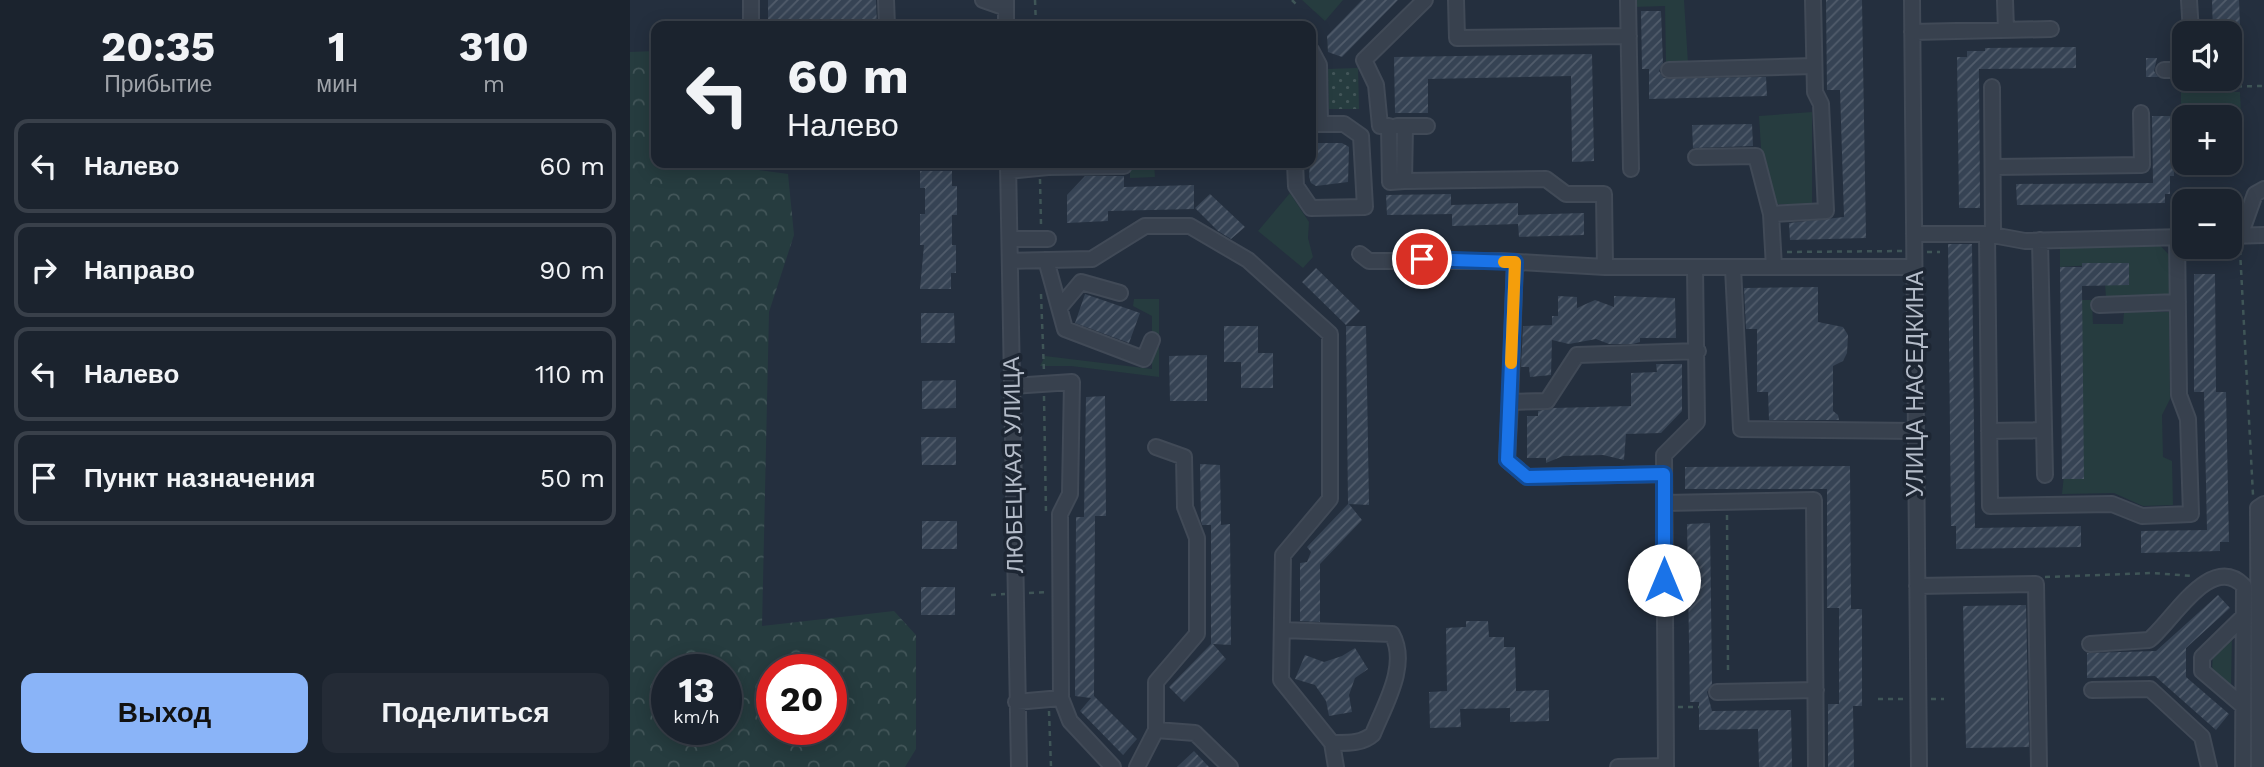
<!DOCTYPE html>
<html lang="ru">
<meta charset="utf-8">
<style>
body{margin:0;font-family:"Work Sans",sans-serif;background:#242b36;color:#f1f3f6;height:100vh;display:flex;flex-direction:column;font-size:26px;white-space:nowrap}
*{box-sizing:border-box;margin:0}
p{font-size:23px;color:#a0a4aa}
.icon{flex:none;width:38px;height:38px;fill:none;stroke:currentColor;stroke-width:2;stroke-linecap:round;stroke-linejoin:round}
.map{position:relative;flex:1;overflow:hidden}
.details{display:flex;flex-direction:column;background:#1b232e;width:630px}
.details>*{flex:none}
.hud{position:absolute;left:21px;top:21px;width:665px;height:147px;border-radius:14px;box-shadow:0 4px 18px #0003,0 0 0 2px #39404a;background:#1b232e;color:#f1f3f6;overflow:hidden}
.buttons{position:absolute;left:1542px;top:21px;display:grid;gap:14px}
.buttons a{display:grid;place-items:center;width:70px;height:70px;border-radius:14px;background:#1b232e;box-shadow:0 4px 18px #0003,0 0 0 2px #39404a;font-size:35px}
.speed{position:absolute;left:21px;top:654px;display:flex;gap:14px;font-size:35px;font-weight:700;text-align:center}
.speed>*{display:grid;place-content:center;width:91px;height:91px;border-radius:50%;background:#1b232e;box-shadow:0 4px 18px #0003,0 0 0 2px #39404a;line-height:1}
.speed small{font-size:18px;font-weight:400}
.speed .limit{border:10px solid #d22;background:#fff;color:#111}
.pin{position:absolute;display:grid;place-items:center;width:60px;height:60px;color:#fff;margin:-30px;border:4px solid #fff;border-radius:50%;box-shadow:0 2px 7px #0007}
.me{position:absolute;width:77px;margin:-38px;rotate:0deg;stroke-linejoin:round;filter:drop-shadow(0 0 5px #0008)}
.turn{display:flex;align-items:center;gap:24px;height:147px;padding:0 21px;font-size:32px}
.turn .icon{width:91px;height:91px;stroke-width:2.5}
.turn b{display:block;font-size:49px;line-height:60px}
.eta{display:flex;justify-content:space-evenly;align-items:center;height:119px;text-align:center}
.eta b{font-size:42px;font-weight:700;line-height:49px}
.cta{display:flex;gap:14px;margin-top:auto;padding:14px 21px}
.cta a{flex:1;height:80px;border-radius:14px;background:#8ab4f8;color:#111;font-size:28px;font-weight:700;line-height:80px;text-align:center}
.cta a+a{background:#242b36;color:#f1f3f6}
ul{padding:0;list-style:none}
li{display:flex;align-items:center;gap:21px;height:94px;margin:0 14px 10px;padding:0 7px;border:4px solid #39404a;border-radius:14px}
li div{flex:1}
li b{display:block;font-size:26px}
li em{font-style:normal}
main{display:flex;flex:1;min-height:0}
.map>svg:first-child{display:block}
.green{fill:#263c3f}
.forest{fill:url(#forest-crowns);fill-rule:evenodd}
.park{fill:url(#park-dots)}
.building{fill:url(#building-hatch)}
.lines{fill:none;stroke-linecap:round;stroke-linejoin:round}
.minor-casing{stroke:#414a57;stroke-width:18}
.path{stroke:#3f5557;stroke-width:2.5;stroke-dasharray:5 5;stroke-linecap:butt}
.minor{stroke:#38414e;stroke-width:14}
.route-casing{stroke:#114b97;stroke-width:18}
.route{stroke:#1a73e8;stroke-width:12}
.slow{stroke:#f59e0b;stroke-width:12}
.labels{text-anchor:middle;stroke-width:7;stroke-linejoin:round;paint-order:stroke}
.street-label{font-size:23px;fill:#b4bcc9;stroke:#1d2633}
</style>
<main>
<section class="details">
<div class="eta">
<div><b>20:35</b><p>Прибытие</p></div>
<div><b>1</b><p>мин</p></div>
<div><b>310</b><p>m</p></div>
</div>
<ul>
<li><svg class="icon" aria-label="left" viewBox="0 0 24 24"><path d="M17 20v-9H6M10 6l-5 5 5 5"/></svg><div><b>Налево</b></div><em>60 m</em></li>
<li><svg class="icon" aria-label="right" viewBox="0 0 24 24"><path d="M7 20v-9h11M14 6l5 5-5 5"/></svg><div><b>Направо</b></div><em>90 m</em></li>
<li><svg class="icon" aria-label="left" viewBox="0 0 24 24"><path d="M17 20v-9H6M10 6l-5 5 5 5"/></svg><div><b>Налево</b></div><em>110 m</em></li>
<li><svg class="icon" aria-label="arrive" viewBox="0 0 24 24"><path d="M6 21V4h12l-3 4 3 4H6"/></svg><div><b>Пункт назначения</b></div><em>50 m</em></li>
</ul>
<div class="cta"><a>Выход</a><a>Поделиться</a></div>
</section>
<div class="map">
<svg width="1634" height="767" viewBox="0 0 1634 767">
<defs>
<pattern id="forest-crowns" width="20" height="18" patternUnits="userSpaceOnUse" patternTransform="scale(1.75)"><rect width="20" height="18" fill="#263c3f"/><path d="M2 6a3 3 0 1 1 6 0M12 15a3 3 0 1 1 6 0" fill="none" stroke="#435659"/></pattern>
<pattern id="park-dots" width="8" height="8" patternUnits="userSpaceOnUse" patternTransform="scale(1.75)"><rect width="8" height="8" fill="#263c3f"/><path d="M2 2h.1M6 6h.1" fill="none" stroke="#435659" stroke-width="1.8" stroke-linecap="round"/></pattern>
<pattern id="building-hatch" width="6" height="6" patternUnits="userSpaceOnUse" patternTransform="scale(1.75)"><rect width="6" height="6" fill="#364354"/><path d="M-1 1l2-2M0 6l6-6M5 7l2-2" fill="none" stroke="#515c6b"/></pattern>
</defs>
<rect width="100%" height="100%" fill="#242f3e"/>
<path class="green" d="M672,0H713L695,21Z
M1004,0H1054L1058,63L1036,64L1035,6L1004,7Z
M1551,92H1610L1611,112L1551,114Z
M1182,112V204H1145L1131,148L1129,116Z
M500,163H524L525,177L500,178Z
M660,193L679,222L678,238L683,257L673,268L628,231Z
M1529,244L1539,255L1540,296L1476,297L1475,285L1498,263L1430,267V245Z
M504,299H529V377L441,366H410L415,356L522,369V316L503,306Z
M1452,300H1462L1463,324H1493L1494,312H1539L1540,399L1532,415L1533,457L1542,461L1543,505L1513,506L1484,493L1432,494Z
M1602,633L1601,687L1582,670L1583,653Z"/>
<path class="forest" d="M26,51V163H75L158,174L164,235L139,312L132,626L264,611L286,635V749L275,767H0V52ZM37,670H96V730H37ZM142,670H201V730H142Z"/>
<path class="park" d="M728,68L729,109H699L698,69Z"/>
<path class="building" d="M138,0H246L247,26H138Z
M732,0H768L712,57L698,52L697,36Z
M1196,0H1232L1236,238L1160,240L1159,223L1214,217L1210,90H1197Z
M1582,0H1609L1612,79H1600V33H1583Z
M1011,11H1031L1033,63L1029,71L1034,78L1136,77L1137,96L1019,99V69H1012Z
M1446,47V68L1349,69L1350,208H1329L1327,57H1337V51H1355V48Z
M962,54L964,161L942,162L941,76L798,79V113H765L764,57Z
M1516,58H1527L1524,71L1528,77H1516Z
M1522,116H1543L1544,176H1540V194H1535V203L1387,205L1386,184L1523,183Z
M1122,124L1123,146L1063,148L1062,125Z
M686,143H712L719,147L718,182L686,186L681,183L679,177L681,146Z
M290,171H322V186H327V215H322V245H326V273H321V289H290L294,245H290V214H295V188H290Z
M455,176H494V187L564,185V209L478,211V221L437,223V195Z
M580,194L615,227L601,239L588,231L565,208Z
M821,194V205L888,203V215L954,213V235L889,237L888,224L822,226V214L757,215L756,195Z
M1318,244H1342L1345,528L1451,526V547L1326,549V526H1321Z
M1452,263H1499V285L1452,286L1454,479H1432L1430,267H1452Z
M686,268L730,311L716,325L672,282Z
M1564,274H1585L1586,392H1596L1599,542H1590V551L1511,553V531L1577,530L1574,392H1564Z
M1188,287V322L1213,327L1218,335L1217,353L1213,361L1203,366V411L1208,415L1209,420H1139L1138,392H1127V329H1116L1114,288Z
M455,294L510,313L499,343L445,323Z
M928,296L947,297V308L965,300L984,307V296L1045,298L1046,338H1010V342L1003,344H979L966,339L939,344L922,340L921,375L900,377L899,367H891L893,326L922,325V316H928Z
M291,313H324L325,343H291Z
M594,326H628V353H643V388H611V362H594Z
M716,326H736L739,505L719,504L732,520L690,564V622L670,621V563L677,562L681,552L677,547L718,504Z
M577,355V401H540L539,356Z
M1026,364H1052V411L1031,433L996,434L994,460L973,455L933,456L916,463V458H897V416H908V411L923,408L1001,406V373L1027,372Z
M326,380V408L292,409V381Z
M475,396L476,516H465L464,696L507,739L493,755L450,711L461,698L445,696L446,517H454L456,397Z
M291,437H326V465H292Z
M570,464L590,465L591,525L600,524L601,645L583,644L596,659L554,702L539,687L581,644V525H572L571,521Z
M1220,466L1221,609H1232V706H1223L1224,767H1198V704H1209V608H1197V489H1055V467Z
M292,521H327V549H292Z
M1080,523L1082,684L1077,692L1082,711L1161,710L1162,767H1129L1128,729L1069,730V702H1060L1057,524Z
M291,587H325V615H291Z
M1588,595L1600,608L1556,648V677L1599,714L1586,730L1525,676L1457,678V653L1526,651Z
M1396,605L1399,747L1336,748L1333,606Z
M836,621H858L859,637H874V647H885L886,691L919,690V721L880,722V708L830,709L831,727L800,728L799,692L817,691L816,628L836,627Z
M725,648L738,669L725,678L719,695L722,712L699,716L696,701L685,685L665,679L675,655L694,662L712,656Z
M564,751L579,767H547Z"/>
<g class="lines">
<defs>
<path id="minor" d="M256,0L257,26
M353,0L376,8
M376,0V26
M826,0L827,38L999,36
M998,0L1001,169
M1282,0L1289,767
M1375,0L1376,30
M1559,0L1561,33
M121,26V0
M1282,32L1421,29
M681,50L689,65L690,124H683
M1039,70L1184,66
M1534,70H1554
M1362,87L1363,235
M767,126H797
M775,126L774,181L916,179L936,194H974L975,267H1284
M1066,157L1126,156L1141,214
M378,163L389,767
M665,163L666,186L681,208L735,207L731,136L714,124H690
M1363,167L1512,165L1511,113
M379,171L418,167L494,166
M774,181L760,182L759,126H750L746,85L734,60L795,0
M1284,234H1357L1395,241L1554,237
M1357,234L1360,506L1482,504L1512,516L1561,514L1558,419L1549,395L1547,237
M1600,236L1634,235
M1610,236L1625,194L1634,189
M380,239H418
M1410,240L1415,475
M730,254L739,261H871L975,267
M416,260L435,329L514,359L522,340
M380,261L462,259L515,226H560L618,260L700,334V499L653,555L651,680L702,743L706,767
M1144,267L1141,214L1196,211L1191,104L1185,92L1183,0
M1103,268L1111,429L1286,431
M1469,305L1548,302
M430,307L451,282L490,293
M382,386L442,382L440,494L430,514L431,698
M880,402L885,262
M1359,431L1414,430
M1034,474L897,477L877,460L880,402L917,401L947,355L1068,351
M1034,503L1184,500L1186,767
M1287,586L1406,584L1409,767
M652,630L762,634C779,665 755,704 743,734C732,744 717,743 702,743
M1460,644L1519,640C1543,621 1580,552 1614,586L1613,767
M1462,690L1520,689L1572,737L1579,767
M1087,692L1186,690
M386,702L431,698L440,721L483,767
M1613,706L1572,671V657L1614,616
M526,730V682L567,634V538L555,507L554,457L526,447
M507,767L526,730L565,733L600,767
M988,767L1036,766
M1036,767L1034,455L1067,422L1065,267
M1629,767L1628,508L1634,504"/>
</defs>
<use href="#minor" class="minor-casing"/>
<path class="path" d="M405,0L406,26
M662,0L669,7
M1575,79V87L1634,86
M410,179L411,225
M1610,250L1623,495
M1157,252L1273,251
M1297,252H1310
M411,294L414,372
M414,396L416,515
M1097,515L1098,672
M1415,577L1522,573L1562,576
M399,593L417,592
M361,595L375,594
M1248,699H1276
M1301,699H1314
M1048,707H1069
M419,711L421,767"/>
<use href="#minor" class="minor"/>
</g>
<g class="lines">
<defs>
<path id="route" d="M792,259L885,262L877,460L897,477L1034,474V580"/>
</defs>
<use href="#route" class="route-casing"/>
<use href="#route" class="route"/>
<path class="slow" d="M874,262H885L881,363"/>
</g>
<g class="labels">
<g class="street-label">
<text transform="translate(1285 384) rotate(-90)" y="8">УЛИЦА НАСЕДКИНА</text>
<text transform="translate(383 465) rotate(-91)" y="8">ЛЮБЕЦКАЯ УЛИЦА</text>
</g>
</g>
</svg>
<div class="buttons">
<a><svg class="icon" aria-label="sound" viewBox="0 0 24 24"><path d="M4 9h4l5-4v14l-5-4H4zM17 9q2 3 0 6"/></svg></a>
<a>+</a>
<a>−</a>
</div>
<div class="speed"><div>13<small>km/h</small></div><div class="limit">20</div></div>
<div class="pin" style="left:792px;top:259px;background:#d93025"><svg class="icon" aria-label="arrive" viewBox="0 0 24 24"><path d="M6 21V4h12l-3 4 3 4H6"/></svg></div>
<svg class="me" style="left:1034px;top:580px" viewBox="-20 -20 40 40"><circle r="19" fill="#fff"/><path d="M0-13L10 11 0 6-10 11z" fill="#1a73e8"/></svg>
<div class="hud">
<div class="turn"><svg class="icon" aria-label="left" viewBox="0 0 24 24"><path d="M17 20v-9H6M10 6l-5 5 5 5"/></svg><div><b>60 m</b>Налево</div></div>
</div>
</div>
</main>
